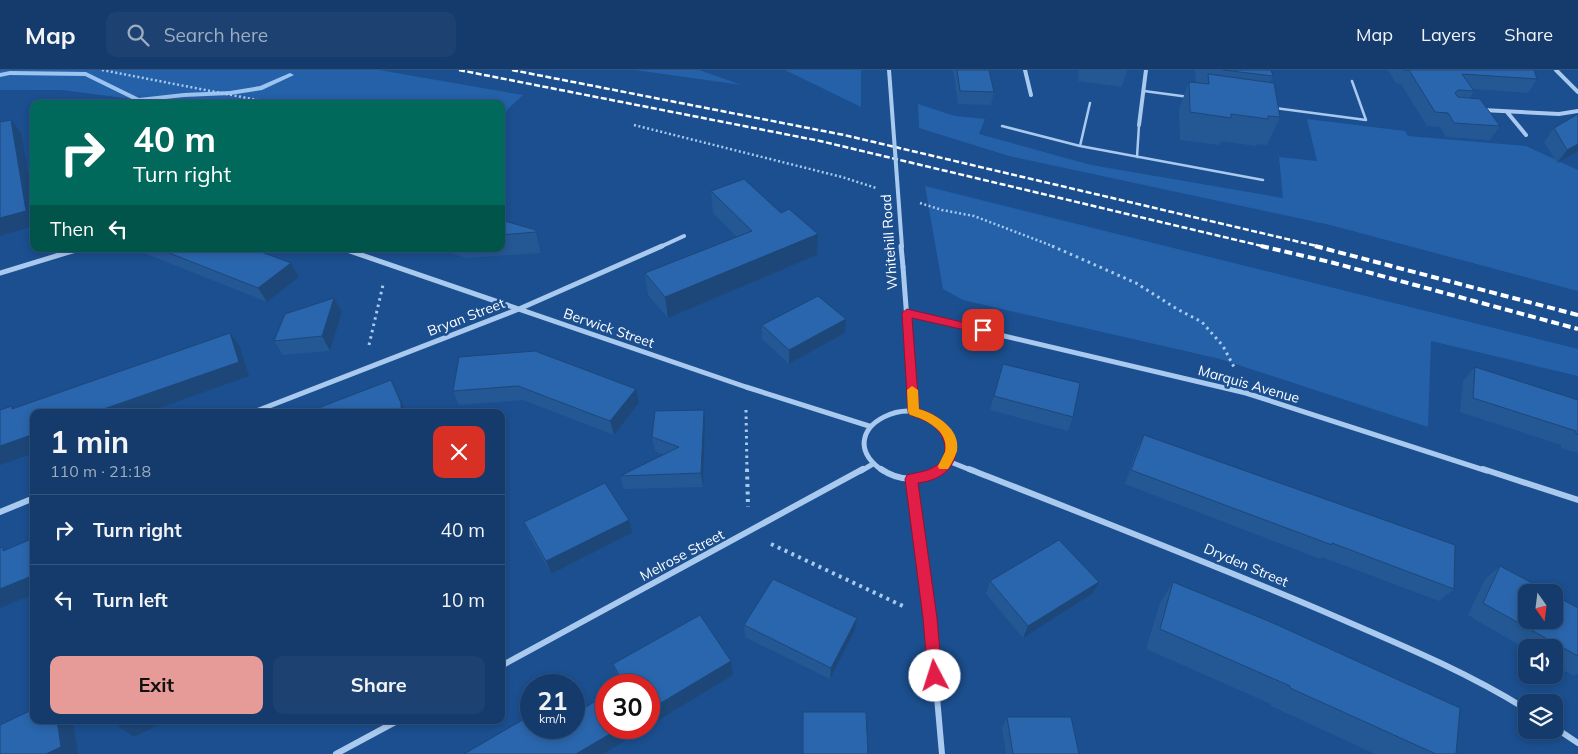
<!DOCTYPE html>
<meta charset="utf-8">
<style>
body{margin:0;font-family:Mulish,sans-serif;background:#1d4271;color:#f1f3f6;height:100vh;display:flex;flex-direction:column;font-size:19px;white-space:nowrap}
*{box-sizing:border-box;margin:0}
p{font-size:16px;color:#9dadc1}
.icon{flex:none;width:28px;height:28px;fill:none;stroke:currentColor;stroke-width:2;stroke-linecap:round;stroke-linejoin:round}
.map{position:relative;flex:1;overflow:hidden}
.drawer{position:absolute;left:30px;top:339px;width:475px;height:315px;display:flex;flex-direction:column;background:#143b6b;border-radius:10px;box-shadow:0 2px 8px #0003,0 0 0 1px #33557e}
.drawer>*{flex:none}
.guide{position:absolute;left:30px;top:30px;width:475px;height:152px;border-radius:10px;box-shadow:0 2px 8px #0003,0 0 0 1px #33557e;background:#00695c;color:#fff;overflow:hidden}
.needle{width:32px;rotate:166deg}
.fabs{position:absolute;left:1518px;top:514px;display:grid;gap:10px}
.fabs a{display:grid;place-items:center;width:45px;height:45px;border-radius:10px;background:#143b6b;box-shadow:0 2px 8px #0003,0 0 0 1px #33557e;font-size:25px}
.speed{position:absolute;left:520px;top:604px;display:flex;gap:10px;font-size:25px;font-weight:700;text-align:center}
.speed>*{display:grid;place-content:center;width:65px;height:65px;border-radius:50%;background:#143b6b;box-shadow:0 2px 8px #0003,0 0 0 1px #33557e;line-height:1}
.speed small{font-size:12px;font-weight:400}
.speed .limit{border:8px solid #d22;background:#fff;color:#111}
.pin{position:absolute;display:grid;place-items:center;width:42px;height:42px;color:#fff;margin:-21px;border-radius:10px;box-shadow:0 2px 8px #0006}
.me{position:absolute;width:55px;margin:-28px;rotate:355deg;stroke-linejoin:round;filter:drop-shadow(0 0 4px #0008)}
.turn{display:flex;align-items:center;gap:18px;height:105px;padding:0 20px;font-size:22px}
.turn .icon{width:65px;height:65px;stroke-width:2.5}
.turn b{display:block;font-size:35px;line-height:42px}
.then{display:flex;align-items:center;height:48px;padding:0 20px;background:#0003;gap:10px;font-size:19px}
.round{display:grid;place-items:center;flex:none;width:52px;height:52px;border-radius:10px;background:#1d4271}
.head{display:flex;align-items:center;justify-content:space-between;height:85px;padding:0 20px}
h1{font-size:30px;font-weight:700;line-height:38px}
.action{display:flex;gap:10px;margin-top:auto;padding:10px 20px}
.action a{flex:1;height:58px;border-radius:10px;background:#e69b98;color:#111;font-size:20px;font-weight:700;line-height:58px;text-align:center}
.action a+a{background:#1d4271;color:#f1f3f6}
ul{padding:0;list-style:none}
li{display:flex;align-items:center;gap:15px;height:70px;padding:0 20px;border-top:1px solid #33557e}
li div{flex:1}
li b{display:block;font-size:19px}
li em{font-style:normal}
header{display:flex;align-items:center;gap:30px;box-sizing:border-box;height:70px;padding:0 25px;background:#143b6b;border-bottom:1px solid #33557e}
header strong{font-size:24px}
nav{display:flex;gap:28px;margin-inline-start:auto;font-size:18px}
.search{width:350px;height:45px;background:#1d4271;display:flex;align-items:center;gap:12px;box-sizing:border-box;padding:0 18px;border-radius:10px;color:#9dadc1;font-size:19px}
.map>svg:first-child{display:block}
.green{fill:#2461a8}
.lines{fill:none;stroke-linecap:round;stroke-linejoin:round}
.stream{fill:#9cc4f0;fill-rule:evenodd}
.path-far2{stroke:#a9c9ee;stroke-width:2.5;stroke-dasharray:2 2.5;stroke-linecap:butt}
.path-far1{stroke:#a9c9ee;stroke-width:3;stroke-dasharray:2.5 4;stroke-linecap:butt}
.path{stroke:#a9c9ee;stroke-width:4;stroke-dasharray:3 4.5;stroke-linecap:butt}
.lane{stroke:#a9c9ee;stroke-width:2.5}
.street-far2{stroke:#a9c9ee;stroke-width:4}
.street-far1{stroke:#a9c9ee;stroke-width:5}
.street{stroke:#a9c9ee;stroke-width:6}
.rail-far1{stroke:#fff;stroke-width:2.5;stroke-dasharray:6 2.5;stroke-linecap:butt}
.rail{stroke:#fff;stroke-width:4;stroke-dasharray:8 4;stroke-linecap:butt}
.street-bridge-far1{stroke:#a9c9ee;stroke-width:4}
.street-bridge{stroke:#a9c9ee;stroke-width:5}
.wall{fill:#245895}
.shaded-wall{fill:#1d4779}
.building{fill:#2a66ad;stroke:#1d4779}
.route{fill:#e11d48;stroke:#92132f}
.slow{fill:#f59e0b}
.labels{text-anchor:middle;stroke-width:5;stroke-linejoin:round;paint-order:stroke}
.street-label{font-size:14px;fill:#fff;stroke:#1b4f8f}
</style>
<header>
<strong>Map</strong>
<div class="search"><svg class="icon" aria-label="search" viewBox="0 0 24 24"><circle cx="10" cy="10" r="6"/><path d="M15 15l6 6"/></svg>Search here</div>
<nav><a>Map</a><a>Layers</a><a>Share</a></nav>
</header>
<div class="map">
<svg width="1578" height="684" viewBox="0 0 1578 684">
<rect width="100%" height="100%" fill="#1b4f8f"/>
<path class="green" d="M0,0H379L523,25L509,38L501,49V34H170L62,20H0Z
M635,0H699L742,15Z
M785,0H861V37Z
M918,34L955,46L985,49L979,64L1091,95L1283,128L1279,87L1317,91L1307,49L1405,61L1408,66L1526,76L1578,100V221L1330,155L1009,86L919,58Z
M925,116L1578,279V306L1431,271L1428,357L1220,289L963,230L943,219Z"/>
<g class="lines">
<path class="stream" d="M10,1L86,2L139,28L184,23L230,21L260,16L290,3L294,5L262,20L230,25L184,27L138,32L85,6L10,5L0,7V3Z"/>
<path class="path-far2" d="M102,0L278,34
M634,55L842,107L876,118
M920,133L942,140L974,146L1055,177"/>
<path class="path-far1" d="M1052,176L1136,213L1177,239L1202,252L1223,276L1234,297
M369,275L383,215
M746,340L747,401"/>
<path class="path" d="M747,399L748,437
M771,474L905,537"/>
<path class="lane" d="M1144,21L1189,27
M1275,38L1366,50L1352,11
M1002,56L1080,76L1263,110
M1080,76L1090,33
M1137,87L1139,55"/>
<path class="street-far2" d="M889,0L890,13
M1025,0L1031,25
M1556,0L1578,22
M1483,40L1559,44L1578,41
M1507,42L1526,65
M1139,55L1146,0
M660,177L684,166"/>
<path class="street-far1" d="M344,179L746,317L869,356
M903,197L914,342
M0,203L79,179
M907,243L1246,323L1487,401
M254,342L519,239L662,176
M948,391L973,401
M861,401L873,394
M883,401C823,360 923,310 948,366C954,380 948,392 938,401"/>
<path class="street" d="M881,399C898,411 922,413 939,399
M969,399C1086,445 1202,490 1318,539C1389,570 1460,598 1526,639
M1483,399L1578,430
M911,409L930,548L942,684
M0,442L34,428
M501,596L863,399
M1554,657L1578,673
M336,684L399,650"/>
<path class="rail-far1" d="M459,0L820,71L1266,177
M512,0L844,65L1321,177"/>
<path class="rail" d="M1261,176L1330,192L1578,259
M1315,176L1578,245"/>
<path class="street-bridge-far1" d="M890,13L902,177"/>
<path class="street-bridge" d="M901,176L903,197"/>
</g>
<path class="wall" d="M953,0H989L994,22L991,35L958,34Z
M1079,0H1127L1122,17L1078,11Z
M1195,0H1271L1273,6L1270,12L1280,47L1267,75L1257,74L1256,76L1221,71L1220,75L1180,70L1179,39L1189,12L1196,13Z
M1388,0H1534L1537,9L1528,23L1473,19L1474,21L1470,28L1500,56L1490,70L1446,67L1440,57L1427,56L1401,14L1396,13Z
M1554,58L1578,81L1557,93L1544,72Z
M711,121L781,143L817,185L668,248L648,225L645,203L737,167L713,143Z
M501,150L536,160L541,181V183L466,188L438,179H501Z
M141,179H253L291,193L299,207L267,232L144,183Z
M334,228L342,242L330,281L283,285L274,271Z
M762,255L845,263L789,294L762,269Z
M459,287L639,333L614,365L523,330L459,335L453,321Z
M1003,294L1073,347L1068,361L990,340Z
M1475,297L1578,330V383L1561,378V375L1460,342L1463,311Z
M705,354L703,417L624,419L620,406L664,385L655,381L652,367Z
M1144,365L1454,519L1439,531L1322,487L1320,489L1125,414L1137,379Z
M524,452L632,463L551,504L530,466Z
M1500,496L1578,538V603L1574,606L1554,595V578H1526V579L1468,545L1485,509Z
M990,511L1092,524L1023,568L986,524Z
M1173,512L1456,684H1375L1271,636V634L1146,579L1160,533Z
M857,548L855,560L830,609L745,567L744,555Z
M613,594L733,605L649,656V615H622L618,608Z
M1007,647L1079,684H1006L1002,658Z"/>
<path class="shaded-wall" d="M11,50L21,63L34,136V156L0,166V148Z
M1578,74V81L1557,93L1567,80Z
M536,160L541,181V183L536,162Z
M818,164L817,185L668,248L665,227Z
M291,193L299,207L267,232L258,218Z
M334,228L342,242L330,281L322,266Z
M846,249L845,263L789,294V280Z
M230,263L240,277L249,306L148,342H95Z
M391,310L398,324L406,342H401Z
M636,319L639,333L614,365L610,351Z
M704,340L705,354L703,417L701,403Z
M34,364V383L0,395V376Z
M629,450L632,463L551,504L546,491Z
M34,505V524L0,538V519Z
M1099,512L1092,524L1023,568L1028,556Z
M857,548L855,560L830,609L831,598Z
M731,591L733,605L649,656V640Z
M57,650H73L78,684H46Z
M130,650H168L134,667L118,656Z
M620,658H646L603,684H576Z"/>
<path class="building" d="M957,0H989L994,22L960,21Z
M1223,0H1271L1273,6Z
M1403,0H1534L1537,9L1462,4L1474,21L1458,20L1455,23L1458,27L1480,29L1500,56L1454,53L1448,43L1435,42L1409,0Z
M1208,4L1274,13L1280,47L1268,46V49L1231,44V48L1190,42L1189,12L1209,14Z
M1578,44V74L1567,80L1554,58Z
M11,50L26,141L0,148V52Z
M744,109L781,143L789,139L818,164L665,227L645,203L752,161L711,121Z
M501,150L536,160V162L501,165Z
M159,179H253L291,193L258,218Z
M818,226L846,249L789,280L762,255Z
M334,228L322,266L274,271L285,244Z
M230,263L239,292L95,342H34V364L0,376V340L12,336V339Z
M535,281L636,319L610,351L518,316L453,321L459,287Z
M1003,294L1080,313L1073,347L994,326Z
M1475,297L1578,330V364H1576V361L1473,328Z
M391,310L401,333V342H308Z
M704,340L701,403L620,406L679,377L652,367L655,341Z
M1144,365L1455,475L1454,519L1332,473V475L1131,400Z
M605,413L629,450L546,491L524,452Z
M34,468V505L0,519V478L3,477V481Z
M1059,470L1099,512L1028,556L990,511Z
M1500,496L1549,522H1526V550H1554V525L1578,538V586L1483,533Z
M773,509L857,548L831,598L744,555Z
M1173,512L1273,553L1460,638L1456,684H1436L1290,618V616L1160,559Z
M700,545L731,591L649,640V615H623L624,614L613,594Z
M606,625V658H620L576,684H464L531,645V658H574V644Z
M34,639V650H57L61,677L46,684H0V655Z
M803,642H866L868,684H803Z
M1007,647H1071L1079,684H1013Z
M117,650H130L118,656Z"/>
<path class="route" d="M907,239L983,257L988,260L983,264L912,248L919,339C967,353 970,407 918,413L937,548L942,606L940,611L935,613L930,611L928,606L923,548L905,409L907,405C917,402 928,402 937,395C942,391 945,384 945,378C944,358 926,350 910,345L908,342L902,243Z"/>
<path class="slow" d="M912,316L918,320L919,339C936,344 961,359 957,381C955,387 951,394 948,399H939L938,396C940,392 943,386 945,382C950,361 925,349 910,345L908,342L907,320Z"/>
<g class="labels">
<g class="street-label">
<text transform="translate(889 172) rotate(-94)" y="5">Whitehill Road</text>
<text transform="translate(466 247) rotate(-21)" y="5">Bryan Street</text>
<text transform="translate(609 258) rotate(19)" y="5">Berwick Street</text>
<text transform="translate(1249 314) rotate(16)" y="5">Marquis Avenue</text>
<text transform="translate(682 485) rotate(-28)" y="5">Melrose Street</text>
<text transform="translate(1246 495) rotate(23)" y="5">Dryden Street</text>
</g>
</g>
</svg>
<div class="fabs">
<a><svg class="needle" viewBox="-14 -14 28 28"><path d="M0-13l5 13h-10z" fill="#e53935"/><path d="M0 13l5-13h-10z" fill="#9dadc1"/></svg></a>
<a><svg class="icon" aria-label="sound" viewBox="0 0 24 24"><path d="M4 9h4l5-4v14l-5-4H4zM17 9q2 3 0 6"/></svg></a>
<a><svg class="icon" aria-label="layers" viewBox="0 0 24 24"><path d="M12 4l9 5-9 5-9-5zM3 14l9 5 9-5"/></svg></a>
</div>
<div class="speed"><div>21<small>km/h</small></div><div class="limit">30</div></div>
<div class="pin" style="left:983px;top:260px;background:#d93025"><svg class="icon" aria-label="arrive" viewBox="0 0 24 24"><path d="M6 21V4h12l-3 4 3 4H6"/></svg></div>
<svg class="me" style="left:935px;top:606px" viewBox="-20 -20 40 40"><circle r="19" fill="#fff"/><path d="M0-13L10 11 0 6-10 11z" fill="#e11d48"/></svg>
<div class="guide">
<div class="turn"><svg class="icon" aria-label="right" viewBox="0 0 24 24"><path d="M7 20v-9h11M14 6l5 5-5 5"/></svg><div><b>40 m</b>Turn right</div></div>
<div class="then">Then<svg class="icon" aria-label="left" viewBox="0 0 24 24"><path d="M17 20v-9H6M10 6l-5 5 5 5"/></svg></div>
</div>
<section class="drawer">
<div class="head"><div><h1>1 min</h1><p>110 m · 21:18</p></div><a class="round" style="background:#d93025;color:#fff"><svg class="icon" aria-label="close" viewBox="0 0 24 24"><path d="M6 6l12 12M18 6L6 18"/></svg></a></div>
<ul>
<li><svg class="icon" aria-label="right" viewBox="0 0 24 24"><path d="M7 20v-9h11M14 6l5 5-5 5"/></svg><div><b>Turn right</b></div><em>40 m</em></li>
<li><svg class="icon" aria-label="left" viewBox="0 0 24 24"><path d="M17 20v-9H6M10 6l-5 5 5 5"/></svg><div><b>Turn left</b></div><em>10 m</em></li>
</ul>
<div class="action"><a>Exit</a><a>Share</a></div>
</section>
</div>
